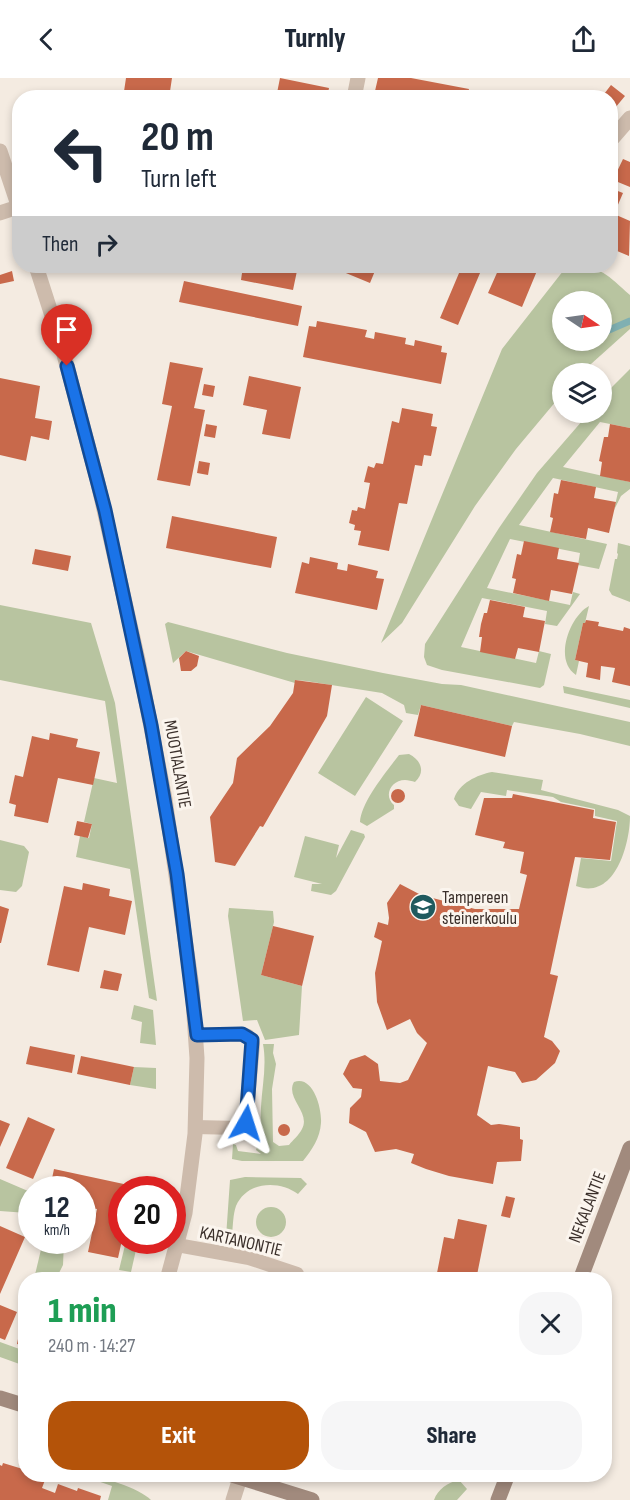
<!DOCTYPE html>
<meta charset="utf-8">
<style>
body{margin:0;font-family:"Sofia Sans Condensed",sans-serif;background:#f6f6f7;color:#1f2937;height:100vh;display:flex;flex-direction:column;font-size:22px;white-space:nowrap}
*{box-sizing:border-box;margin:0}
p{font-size:20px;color:#747a83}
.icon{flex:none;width:33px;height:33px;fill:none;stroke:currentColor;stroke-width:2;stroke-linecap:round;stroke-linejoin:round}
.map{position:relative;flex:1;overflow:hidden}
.drawer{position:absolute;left:18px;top:1194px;width:594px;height:210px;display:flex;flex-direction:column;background:#fff;border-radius:24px;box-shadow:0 3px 9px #0003}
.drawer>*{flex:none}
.guide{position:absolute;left:12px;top:12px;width:606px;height:183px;border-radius:24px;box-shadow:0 3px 9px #0003;background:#fff;color:#1f2937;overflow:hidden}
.needle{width:39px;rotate:103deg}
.tools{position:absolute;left:552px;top:213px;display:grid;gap:12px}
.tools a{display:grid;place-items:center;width:60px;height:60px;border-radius:50%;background:#fff;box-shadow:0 3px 9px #0003;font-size:30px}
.speed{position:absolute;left:18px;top:1098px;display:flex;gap:12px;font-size:30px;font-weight:700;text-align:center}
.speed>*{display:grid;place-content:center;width:78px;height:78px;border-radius:50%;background:#fff;box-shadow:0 3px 9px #0003;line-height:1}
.speed small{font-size:15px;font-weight:400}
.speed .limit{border:9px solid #d22;background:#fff;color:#111}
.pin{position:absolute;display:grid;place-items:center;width:51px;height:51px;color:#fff;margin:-62px -26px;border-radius:50% 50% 50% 0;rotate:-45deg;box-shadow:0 0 6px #0007}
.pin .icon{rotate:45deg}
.me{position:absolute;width:66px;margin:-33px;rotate:6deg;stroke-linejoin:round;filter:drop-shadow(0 0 4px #0008)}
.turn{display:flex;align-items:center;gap:21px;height:126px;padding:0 30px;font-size:27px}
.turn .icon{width:78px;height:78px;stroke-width:2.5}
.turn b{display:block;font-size:42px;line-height:51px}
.then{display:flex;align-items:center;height:57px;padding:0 30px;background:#0003;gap:12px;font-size:22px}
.round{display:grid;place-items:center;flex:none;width:63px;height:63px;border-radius:24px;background:#f6f6f7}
.headline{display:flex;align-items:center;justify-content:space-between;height:102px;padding:0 30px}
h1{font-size:36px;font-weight:800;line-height:45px;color:#1e9e55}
.button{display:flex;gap:12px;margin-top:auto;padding:12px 30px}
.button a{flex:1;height:69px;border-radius:24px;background:#b45309;color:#fff;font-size:24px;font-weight:800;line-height:69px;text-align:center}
.button a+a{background:#f6f6f7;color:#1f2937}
header{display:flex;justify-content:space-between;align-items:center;height:78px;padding:0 30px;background:#fff;font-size:27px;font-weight:800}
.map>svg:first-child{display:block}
.green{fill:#b8c4a0;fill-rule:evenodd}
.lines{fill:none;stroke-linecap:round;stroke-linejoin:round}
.stream{stroke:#7fb0b2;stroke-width:7}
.building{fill:#c8694b}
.service{stroke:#cdbbac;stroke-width:14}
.minor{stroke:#cdbbac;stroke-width:15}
.tertiary{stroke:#cdbbac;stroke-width:15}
.secondary{stroke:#a18a7d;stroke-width:15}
.route-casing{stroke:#114b97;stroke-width:15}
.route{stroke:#1a73e8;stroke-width:10}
.labels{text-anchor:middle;stroke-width:6;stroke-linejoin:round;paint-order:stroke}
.street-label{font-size:18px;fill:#3b302b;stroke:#fbf5ee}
.poi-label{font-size:18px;fill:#3b302b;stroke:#fbf5ee;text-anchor:start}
</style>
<header><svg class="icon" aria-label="back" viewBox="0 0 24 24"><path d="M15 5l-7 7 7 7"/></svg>Turnly<svg class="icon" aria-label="share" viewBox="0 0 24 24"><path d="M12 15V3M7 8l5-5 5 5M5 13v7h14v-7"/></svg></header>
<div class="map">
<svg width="630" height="1422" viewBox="0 0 630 1422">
<rect width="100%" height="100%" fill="#f4ebe1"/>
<path class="green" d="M567,188C601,187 606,196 630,217V251L581,295L562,296V316L516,371L475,428L402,545L381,565L502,271ZM562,224H602V262H562Z
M630,291V350L600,344L563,389L630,404V411L621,418L614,432L618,414L553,400L519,447L607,466L599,491L578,487L580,475L510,461L487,510L570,527L573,514L580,516L557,548L545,546L547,533L482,520L461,569L536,585L539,573L551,576L544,607L540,610L442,592L427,587L424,579L425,566L499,450L537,395L589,335L602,334V319Z
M618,465L630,468V524L612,517L609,512L615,481H617L618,476L617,475Z
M0,527L91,545L115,625L157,923L149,920L130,791L76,779L80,758L89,760L92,746L84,744L94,700L117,705L105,623L0,602Z
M589,528L585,545H583L575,582L579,583L576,597C553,582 570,538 589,528Z
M168,544L287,575L383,595L442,606L461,607L630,644V668L580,656L514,644L512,648L421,627L418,637L406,635L404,627L382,615L306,603L295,602V605L186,573L173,585L165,546Z
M563,608L630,622V630L564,615Z
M366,619L403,643L355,718L318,695Z
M409,676C421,682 426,694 415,704C412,703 408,702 405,702C391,702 383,718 394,727V731L367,748L360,744C361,724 387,693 399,677Z
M492,694L543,702L541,712L618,732L630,738C630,766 615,823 576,808L581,780L611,783L617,743L595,738V731L561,724L553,719L507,712L506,718L481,714L471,731L459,728L454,721C459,705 477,697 492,694Z
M351,752L364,756L365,759L336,813L331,817L311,813L312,806H322L294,799L305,758L339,767L336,780Z
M0,762L24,768L29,774L22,808L16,814L0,812Z
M229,830L273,833L274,844L261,897L302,908L299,957L265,962L257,942L243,943L228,838Z
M134,927L153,932L156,967L140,965L142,944L131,941Z
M263,966H274L273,975L276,986L272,1011L273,1064L279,1068L289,1067C293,1062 299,1057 302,1051C311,1034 285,1020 294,1004C313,997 322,1030 321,1045C320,1060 312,1072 303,1083H242L232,1081L233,1066L236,1067L238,1073L261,1076L256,1072C262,1055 260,1046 261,1029C262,1008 267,988 263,966Z
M134,989L156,990V1011L130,1007Z
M245,1099L301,1100L307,1106L298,1116C279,1102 247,1103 236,1128C233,1136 233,1148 232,1157L229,1160L226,1159L230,1102Z
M0,1101L28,1113L27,1135L0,1133Z
M256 1144a15 15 0 1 1 30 0a15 15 0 1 1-30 0Z
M43,1163H64L63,1187L56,1201H34Z
M126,1163H138L131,1194L119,1192Z
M0,1264L25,1273V1288L0,1279Z
M80,1397C96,1396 140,1410 151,1422H108L112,1408Z
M459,1402L467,1411L457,1422H434C438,1411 447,1405 459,1402Z"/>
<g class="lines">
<path class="stream" d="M602,255L630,243
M587,265L591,262"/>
</g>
<path class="building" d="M126,0H172L169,20H123Z
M280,0L329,10L327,20H276Z
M378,0H411L469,11L467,20H412L375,13Z
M611,7L625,18L610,36V20H601Z
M623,81L630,84V109L613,102Z
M610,110L623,115L614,136L630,143L629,178L610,170Z
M243,188H298L293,212L241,202Z
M344,188H377L370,205L341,193Z
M462,188H483L458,247L440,240Z
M500,188H539L522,229L488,215Z
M12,193L14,203L0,206V197Z
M184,203L302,228L298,248L179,224Z
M317,243L367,252L365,259L374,261L375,254L406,260L405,266L414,268L415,262L442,268L441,274L447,275L441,306L303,279L309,248L316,249Z
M170,284L203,290L194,330L205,332L190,408L157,402L172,328L162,326Z
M249,298L301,309L290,361L262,356L267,332L243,327Z
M0,300L40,308L35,340L52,343L49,362L31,358L26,383L0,377Z
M204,306L215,308L213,319L202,317Z
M402,330L433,336L431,348L437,349L431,378L424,377L422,388L415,387L407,426L399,425L389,473L358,467L361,453L354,452L355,447L349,445L352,432L357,433L358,429L365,431L370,405L364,404L368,388L374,390L376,385L383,386L392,343L399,345Z
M206,346L217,348L215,360L204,358Z
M610,346L630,350V404L600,398L602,384L599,383L604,359H608Z
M199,383L210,385L208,397L197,395Z
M561,402L596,409L594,420L616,424L609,455L588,450L586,461L550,454L553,440L550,439L554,415L558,416Z
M172,438L277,459L271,490L166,470Z
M524,463L559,470L557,481L579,485L572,516L551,512L549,523L513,515L516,501L512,500L517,476L521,477Z
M35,471L71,478L68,493L32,486Z
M310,479L338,485L337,491L347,493L348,486L378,493L376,500L384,501L377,532L295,515L302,484L309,486Z
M490,522L525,529L523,539L545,543L539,574L518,570L515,581L480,574L482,559H479L481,546L484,535H487Z
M586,542L599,544L598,548L623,553L624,549L630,551V608L612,604L615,590L601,588L600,602L586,599L588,585L575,582L583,545H585Z
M186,573L199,578L197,588L191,593H181L179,580Z
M295,602L332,607L327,638L263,749L260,748L235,788L215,784L210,739L233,705L237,680L270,648L293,615Z
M421,627L512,648L505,679L414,658Z
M50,655L78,661L76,669L100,674L93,707L58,700L48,745L14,738L16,727L9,725L15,697L23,699L32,658L49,662Z
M391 718a7 7 0 1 1 14 0a7 7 0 1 1-14 0Z
M513,716L594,732L593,740L616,744L610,782L575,779L550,896L558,898L544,959L552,963L560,973L555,985L536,1002L522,1005L515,994L488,988L477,1037L491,1047L499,1046L520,1049V1061L523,1062L521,1083L497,1084L493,1106L449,1098L426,1091L411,1085L414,1076L396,1071L375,1074L366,1054L349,1045L350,1030L361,1019L362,1011L353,1010L343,996L350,982L365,977L378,986L380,1003L400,1005L408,1002L427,965L417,955L410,941L387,952L377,924L375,895L382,863L374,859L378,844L388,847L389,840L387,825L400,806L421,817L475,831H519L527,797L520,795L524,774L503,770L505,764L475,757L484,720H512Z
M77,743L92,746L88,760L74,757Z
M83,805L110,811L109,818L132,823L125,857L89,849L79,894L47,887L64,808L82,812Z
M0,828L9,831L1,865H0Z
M273,848L314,858L302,908L261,897Z
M104,892L122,896L118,913L100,910Z
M30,968L75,977L72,995L26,986Z
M81,978L134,989L130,1007L77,996Z
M28,1039L55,1051L33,1101L6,1090Z
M0,1042L10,1046L0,1069Z
M278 1052a6 6 0 1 1 12 0a6 6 0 1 1-12 0Z
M54,1091L133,1108L132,1112H122V1162L118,1180L88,1174L97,1131L82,1128V1112L50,1110Z
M506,1118L515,1120L510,1140L501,1138Z
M458,1141L487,1147L476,1202H445L446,1196L437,1195L444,1159L454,1161Z
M0,1148L25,1159L0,1216Z
M0,1227L17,1234L5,1262L0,1260Z
M25,1246H26V1268L17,1266L20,1251L23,1252Z
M3,1385L26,1392V1396L45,1402L42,1410L55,1415L58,1406L77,1413L78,1410L101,1418L100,1422H0V1387L2,1388Z"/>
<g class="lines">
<path class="service" d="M195,1049L239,1050L246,1045L253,966L248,958L242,956L197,957
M177,1167L249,1180L297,1196"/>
<path class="minor" d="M354,20L358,0
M610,63L630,40
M0,135L18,129
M233,1422L240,1400"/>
<path class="tertiary" d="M0,73L20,133
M36,188L62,269L98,405L138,582L165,721L192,909L197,980L195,1056L185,1135L167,1202"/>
<path class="secondary" d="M580,1202L630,1070
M0,1320L26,1328
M229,1396L312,1422
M498,1422L508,1396"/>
</g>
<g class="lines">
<defs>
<path id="route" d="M67,288L105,432L151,647L177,796L197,957L242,956L252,962L246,1045"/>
</defs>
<use href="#route" class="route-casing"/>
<use href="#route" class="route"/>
</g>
<defs>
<symbol id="school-disc" viewBox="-11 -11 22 22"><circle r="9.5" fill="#1f5a5e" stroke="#fbf5ee"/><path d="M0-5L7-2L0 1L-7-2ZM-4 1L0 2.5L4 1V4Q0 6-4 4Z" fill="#fff"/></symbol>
</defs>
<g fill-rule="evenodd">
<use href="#school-disc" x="408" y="814" width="30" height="30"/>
</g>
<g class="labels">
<g class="street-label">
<text transform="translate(178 686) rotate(80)" y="6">MUOTIALANTIE</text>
<text transform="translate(587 1129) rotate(-69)" y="6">NEKALANTIE</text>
<text transform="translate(241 1163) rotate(13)" y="6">KARTANONTIE</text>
</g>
<g class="poi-label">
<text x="442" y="825">Tampereen<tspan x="442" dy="21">steinerkoulu</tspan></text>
</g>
</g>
</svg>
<div class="tools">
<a><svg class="needle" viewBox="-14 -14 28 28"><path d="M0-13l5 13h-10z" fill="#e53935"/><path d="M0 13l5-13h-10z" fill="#747a83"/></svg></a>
<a><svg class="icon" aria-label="layers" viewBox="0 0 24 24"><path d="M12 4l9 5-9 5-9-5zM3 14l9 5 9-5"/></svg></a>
</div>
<div class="speed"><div>12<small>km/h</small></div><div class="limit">20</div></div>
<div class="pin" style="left:67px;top:288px;background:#d93025"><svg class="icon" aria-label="arrive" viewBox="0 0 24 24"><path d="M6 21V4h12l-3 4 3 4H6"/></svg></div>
<svg class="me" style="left:246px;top:1045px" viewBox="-20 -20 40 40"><path d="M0-17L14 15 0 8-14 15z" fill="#1a73e8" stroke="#fff" stroke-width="4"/></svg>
<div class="guide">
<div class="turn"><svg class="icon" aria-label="left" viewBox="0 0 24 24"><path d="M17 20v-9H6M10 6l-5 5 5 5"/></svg><div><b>20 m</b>Turn left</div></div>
<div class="then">Then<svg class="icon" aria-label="right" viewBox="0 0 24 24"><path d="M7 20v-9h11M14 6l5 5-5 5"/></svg></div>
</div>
<section class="drawer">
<div class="headline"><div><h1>1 min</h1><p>240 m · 14:27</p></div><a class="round"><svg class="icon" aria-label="close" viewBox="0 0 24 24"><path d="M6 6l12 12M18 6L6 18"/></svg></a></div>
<div class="button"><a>Exit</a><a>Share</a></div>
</section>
</div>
